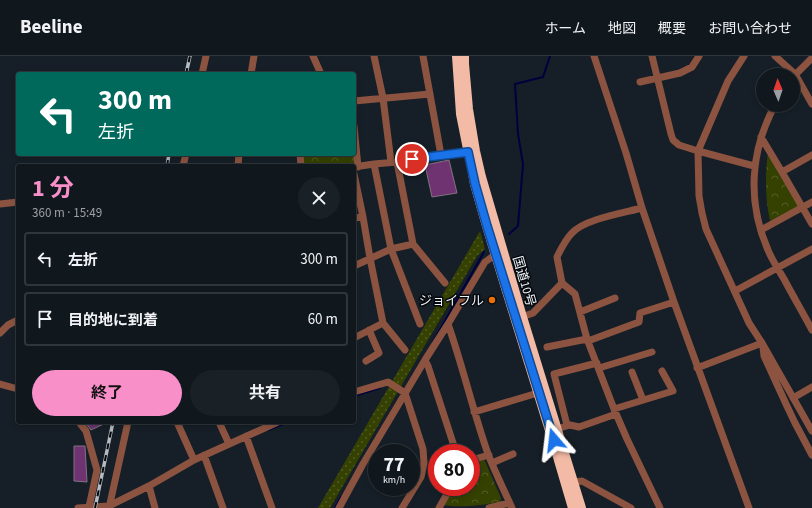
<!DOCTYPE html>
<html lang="ja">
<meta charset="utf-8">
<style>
body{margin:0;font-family:"Source Sans 3","Noto Sans JP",sans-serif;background:#192026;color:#f1f3f6;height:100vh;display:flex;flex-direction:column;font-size:15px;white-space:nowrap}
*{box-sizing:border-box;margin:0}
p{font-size:13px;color:#9c9fa4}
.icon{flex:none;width:22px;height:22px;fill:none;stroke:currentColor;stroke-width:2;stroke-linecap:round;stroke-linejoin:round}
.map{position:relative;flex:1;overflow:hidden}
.side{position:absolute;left:16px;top:108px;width:340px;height:260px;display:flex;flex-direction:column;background:#10171d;border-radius:4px;box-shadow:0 2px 6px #0003,0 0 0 1px #30363b}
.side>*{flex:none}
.top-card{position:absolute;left:16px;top:16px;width:340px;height:84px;border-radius:4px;box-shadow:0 2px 6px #0003,0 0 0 1px #30363b;background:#00695c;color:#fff;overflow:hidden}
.needle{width:26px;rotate:358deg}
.fabs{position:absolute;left:756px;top:12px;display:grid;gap:8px}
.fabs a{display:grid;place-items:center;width:44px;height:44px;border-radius:50%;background:#10171d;box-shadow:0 2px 6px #0003,0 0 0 1px #30363b;font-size:20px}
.speed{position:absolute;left:368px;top:388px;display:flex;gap:8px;font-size:20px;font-weight:700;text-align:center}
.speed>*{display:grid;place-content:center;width:52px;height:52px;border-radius:50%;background:#10171d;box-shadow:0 2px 6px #0003,0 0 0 1px #30363b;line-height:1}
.speed small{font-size:10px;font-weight:400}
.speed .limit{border:6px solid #d22;background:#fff;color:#111}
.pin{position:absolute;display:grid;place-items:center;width:34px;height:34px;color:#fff;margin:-17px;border:2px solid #fff;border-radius:50%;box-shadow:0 1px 4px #0007}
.me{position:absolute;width:44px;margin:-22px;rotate:343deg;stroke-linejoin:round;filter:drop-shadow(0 0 3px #0008)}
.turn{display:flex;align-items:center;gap:14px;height:84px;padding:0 16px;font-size:18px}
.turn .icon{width:52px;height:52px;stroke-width:2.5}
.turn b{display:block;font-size:28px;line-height:34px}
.round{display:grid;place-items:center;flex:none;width:42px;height:42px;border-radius:21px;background:#192026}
.head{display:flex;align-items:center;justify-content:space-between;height:68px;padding:0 16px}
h1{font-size:24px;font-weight:700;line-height:30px;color:#f98fc9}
.action{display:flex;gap:8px;margin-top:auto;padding:8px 16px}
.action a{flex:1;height:46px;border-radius:24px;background:#f98fc9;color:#111;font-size:16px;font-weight:700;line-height:46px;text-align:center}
.action a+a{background:#192026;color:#f1f3f6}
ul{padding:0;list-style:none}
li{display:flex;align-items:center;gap:12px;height:54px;margin:0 8px 6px;padding:0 8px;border:2px solid #30363b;border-radius:4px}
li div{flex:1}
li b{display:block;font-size:15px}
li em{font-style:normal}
header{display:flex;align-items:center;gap:24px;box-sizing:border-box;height:56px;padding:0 20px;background:#10171d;border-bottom:1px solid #30363b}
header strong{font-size:19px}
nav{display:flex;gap:22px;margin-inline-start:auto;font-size:14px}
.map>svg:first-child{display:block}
.grass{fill:url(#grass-dots)}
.park{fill:url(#park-crowns)}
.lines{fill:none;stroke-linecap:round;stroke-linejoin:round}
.stream{stroke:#00003f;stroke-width:2}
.building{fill:#6f3372;stroke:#7f747f}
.minor{stroke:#8c5440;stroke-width:7}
.highway{stroke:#f3baa5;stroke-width:10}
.rail-casing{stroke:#b4bbc2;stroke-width:3.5}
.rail{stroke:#05080c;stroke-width:2;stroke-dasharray:6;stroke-linecap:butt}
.route-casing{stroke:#114b97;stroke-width:10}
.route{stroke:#1a73e8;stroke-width:7}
.food-dot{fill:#e8710a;stroke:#05080c;stroke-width:1.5}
.labels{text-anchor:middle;stroke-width:3;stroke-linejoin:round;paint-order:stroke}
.street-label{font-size:13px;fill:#ecf2f8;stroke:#05080c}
.poi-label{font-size:13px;fill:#ecf2f8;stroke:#05080c;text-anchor:end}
</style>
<header>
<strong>Beeline</strong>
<nav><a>ホーム</a><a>地図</a><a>概要</a><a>お問い合わせ</a></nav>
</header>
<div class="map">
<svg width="812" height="452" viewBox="0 0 812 452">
<defs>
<pattern id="grass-dots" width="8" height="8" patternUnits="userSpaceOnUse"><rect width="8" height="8" fill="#354101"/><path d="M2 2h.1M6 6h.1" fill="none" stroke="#525d27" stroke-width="1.8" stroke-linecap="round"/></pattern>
<pattern id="park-crowns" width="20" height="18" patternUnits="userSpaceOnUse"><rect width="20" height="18" fill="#354101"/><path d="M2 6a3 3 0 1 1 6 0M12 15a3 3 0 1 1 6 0" fill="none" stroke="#525d27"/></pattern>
</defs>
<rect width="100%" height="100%" fill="#161f27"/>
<path class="grass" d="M480,175L485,193L477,200L330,452H318Z"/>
<path class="park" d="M768,96L803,149L770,165C765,141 765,120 768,96Z
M302,98H354L355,104L353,108L335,110H304Z
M484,403L501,442L500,446C485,449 458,452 444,449L454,431H471V406Z"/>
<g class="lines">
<path class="stream" d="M509,178L518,170L523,108L518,78L515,28L543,21L550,0
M433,286L484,196
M354,340L380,332
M268,374L288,366
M335,452L341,441"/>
</g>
<path class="building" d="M449,104L457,137L432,141L425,109Z
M85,366H108L91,374Z
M74,390H85L87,426L74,425Z"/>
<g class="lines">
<path class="minor" d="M313,0L321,18
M374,0L383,42L391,106
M423,0L441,99
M594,0L626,97L642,152L674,246L749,452
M652,0L671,78L673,84L679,89L698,95L754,110
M744,0L728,25L698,95L699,140L702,157L706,173L749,267L762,287L812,375
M775,0L795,18L812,48
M202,18L206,0
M251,18L254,0
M793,21L812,2
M640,26L680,17L692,11L699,0
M354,45L430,38
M775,49C750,95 747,146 768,194C772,204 778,213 784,223C793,240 803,257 812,274
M354,70L358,111
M761,81L782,116L812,168
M300,98L301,110
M397,106L413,188L445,227
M374,108L391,193L420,268
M183,110L186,98
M238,110L239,98
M354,111L374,108L397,106L441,99L473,95
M782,116L812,99
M354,118L363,161L370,202L383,267L405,294
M0,148L18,146
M642,152C623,157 585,163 572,177C565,184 561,193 557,201L562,227L575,238L587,283L614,353L627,383L660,452
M354,162L363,161
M761,174L812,146
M354,210L391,193L413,188
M735,235L812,193
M580,256L615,242
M522,261L533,257L562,227
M448,268C463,311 473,355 488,398C495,416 504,434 512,452
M0,277L8,269L18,264
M354,282L383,267
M588,285L639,266L640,257L674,246
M547,291L587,283
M763,291L764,300L786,348L795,367L812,399
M425,304L428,310L454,390L455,397
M366,305L379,297L369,274
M599,312L652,296
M697,312L762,287
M632,316L643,344
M0,328L18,333
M354,336L388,326L405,337L423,393L424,407L421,421L402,452
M793,342L812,331
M614,353L673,335L662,315
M474,356L541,336
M79,366L86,375L97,414L89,451
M177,366L194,404
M219,366L229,388
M567,369L554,318L597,307
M553,374L570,369L579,371L616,358
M246,380L272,452
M204,399L223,452
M471,404L489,399
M492,407L513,398
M570,428L574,426L582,425L631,452
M149,430L155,452
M78,452L109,450L149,430L194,404L278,366
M109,452L128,366
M339,452L363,408L425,304L448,268L485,206L495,199L497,196
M439,452L451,431
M489,452L509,447"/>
<path class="highway" d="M457,0L461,58L468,93
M464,0V8L468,53L475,95L481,121L522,261L581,452
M472,111L475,128L487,170L556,394L573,452"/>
<defs>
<path id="rail" d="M186,18L190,0
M167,110L169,98
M95,452L113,366"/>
</defs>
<use href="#rail" class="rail-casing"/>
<use href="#rail" class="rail"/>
</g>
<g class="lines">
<defs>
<path id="route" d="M412,103L468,96L475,128L487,170L554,384"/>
</defs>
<use href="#route" class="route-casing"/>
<use href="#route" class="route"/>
</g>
<circle class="food-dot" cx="492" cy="244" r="4"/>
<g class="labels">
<g class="street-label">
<text transform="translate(525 225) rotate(74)" y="5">国道10号</text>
</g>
<g class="poi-label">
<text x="484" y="249">ジョイフル</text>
</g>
</g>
</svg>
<div class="fabs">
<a><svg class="needle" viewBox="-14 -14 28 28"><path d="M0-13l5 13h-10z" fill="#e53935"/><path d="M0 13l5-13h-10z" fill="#9c9fa4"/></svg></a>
</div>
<div class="speed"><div>77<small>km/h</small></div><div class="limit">80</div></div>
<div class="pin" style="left:412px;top:103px;background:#d93025"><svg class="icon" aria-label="arrive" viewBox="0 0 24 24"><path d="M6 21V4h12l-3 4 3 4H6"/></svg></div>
<svg class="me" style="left:554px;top:384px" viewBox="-20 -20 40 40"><path d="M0-17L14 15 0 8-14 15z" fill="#1a73e8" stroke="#fff" stroke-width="4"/></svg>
<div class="top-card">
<div class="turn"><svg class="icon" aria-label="left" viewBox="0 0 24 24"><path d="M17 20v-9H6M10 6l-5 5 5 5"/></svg><div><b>300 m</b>左折</div></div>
</div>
<section class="side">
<div class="head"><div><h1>1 分</h1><p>360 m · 15:49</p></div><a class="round"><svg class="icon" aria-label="close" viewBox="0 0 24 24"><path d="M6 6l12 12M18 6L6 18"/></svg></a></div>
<ul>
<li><svg class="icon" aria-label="left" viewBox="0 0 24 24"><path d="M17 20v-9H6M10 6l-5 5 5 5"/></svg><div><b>左折</b></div><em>300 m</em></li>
<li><svg class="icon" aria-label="arrive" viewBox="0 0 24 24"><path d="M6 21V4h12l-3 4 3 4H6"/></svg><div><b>目的地に到着</b></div><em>60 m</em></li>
</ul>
<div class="action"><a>終了</a><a>共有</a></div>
</section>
</div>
